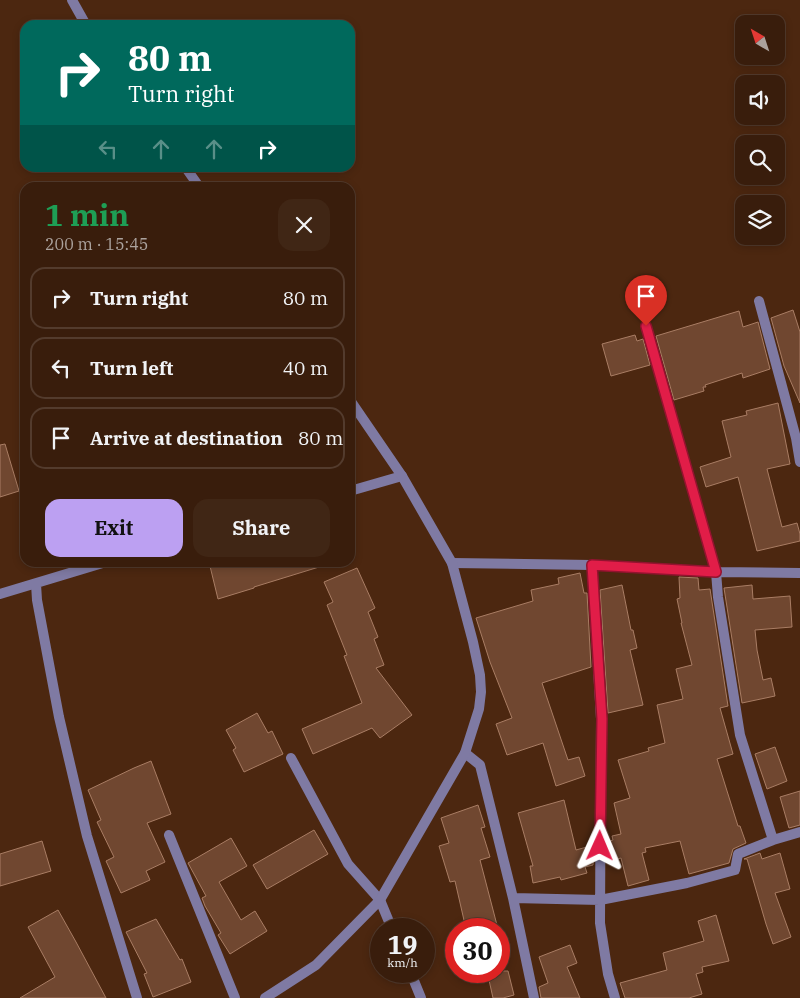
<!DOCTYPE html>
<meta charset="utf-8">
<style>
body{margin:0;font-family:"IBM Plex Serif",serif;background:#402615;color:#f1f3f6;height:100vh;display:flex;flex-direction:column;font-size:19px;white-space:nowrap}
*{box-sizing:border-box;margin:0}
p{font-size:16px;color:#aba29d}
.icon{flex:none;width:28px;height:28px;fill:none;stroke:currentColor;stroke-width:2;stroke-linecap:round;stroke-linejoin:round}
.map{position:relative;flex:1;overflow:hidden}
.side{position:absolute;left:20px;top:182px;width:335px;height:385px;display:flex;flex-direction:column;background:#391d0c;border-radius:15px;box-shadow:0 2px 8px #0003,0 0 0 1px #533b2d}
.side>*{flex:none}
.hud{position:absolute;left:20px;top:20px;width:335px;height:152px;border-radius:15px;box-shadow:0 2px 8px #0003,0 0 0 1px #533b2d;background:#00695c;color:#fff;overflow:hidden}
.needle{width:32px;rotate:321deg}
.fabs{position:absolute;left:735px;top:15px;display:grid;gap:10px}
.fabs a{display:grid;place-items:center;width:50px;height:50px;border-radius:10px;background:#391d0c;box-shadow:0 2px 8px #0003,0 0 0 1px #533b2d;font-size:25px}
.speed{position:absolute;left:370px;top:918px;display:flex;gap:10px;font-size:25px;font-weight:700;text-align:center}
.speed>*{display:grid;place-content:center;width:65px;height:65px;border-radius:50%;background:#391d0c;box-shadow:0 2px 8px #0003,0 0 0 1px #533b2d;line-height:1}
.speed small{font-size:12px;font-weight:400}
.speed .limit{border:8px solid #d22;background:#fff;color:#111}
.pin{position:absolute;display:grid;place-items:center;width:42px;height:42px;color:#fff;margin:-51px -21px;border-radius:50% 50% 50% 0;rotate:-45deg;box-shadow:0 0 5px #0007}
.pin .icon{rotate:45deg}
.me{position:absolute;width:55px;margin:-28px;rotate:1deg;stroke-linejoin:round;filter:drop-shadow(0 0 4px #0008)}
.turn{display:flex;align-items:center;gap:18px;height:105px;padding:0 25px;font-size:22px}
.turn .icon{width:65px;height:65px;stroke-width:2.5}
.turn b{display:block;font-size:35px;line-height:42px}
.lanes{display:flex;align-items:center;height:48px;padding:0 25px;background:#0003;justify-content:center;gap:25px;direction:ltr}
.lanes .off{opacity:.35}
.round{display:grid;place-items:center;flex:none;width:52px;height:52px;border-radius:15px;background:#402615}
.summary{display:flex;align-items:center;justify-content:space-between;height:85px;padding:0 25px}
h1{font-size:30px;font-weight:800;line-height:38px;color:#1e9e55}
.cta{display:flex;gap:10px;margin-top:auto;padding:10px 25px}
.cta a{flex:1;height:58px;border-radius:15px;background:#bca0f2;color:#111;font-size:20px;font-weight:800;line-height:58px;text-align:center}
.cta a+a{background:#402615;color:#f1f3f6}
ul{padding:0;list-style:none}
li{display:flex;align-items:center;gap:15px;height:62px;margin:0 10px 8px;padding:0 15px;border:2px solid #533b2d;border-radius:15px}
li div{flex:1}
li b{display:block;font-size:19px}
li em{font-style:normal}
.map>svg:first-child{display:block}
.building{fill:#704730;stroke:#a97d64}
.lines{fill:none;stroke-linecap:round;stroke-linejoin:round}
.minor{stroke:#7f7aa3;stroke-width:10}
.tertiary{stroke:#7f7aa3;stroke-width:10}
.route-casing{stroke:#92132f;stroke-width:12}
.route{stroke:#e11d48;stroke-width:9}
</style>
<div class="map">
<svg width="800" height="998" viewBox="0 0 800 998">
<rect width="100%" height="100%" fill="#4c2710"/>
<path class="building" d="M793,310L800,332V403L784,366L771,318Z
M739,311L743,327L758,322L770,369L743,378L742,373L705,385L706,387H703L704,391L674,400L656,336Z
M635,335L637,341L643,339L650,365L611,376L602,344Z
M778,403L790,464L767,469L782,527L797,523L800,534V541L757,551L738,477L706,487L700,467L731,457L722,421L747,415L746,411Z
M5,444L19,491L0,497V445Z
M209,562H318L319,567L254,587V588L218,599Z
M357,568L375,608L368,612L378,637L374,639L384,665L376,668L412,715L380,738L372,728L313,754L302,729L362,703L344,656L347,655L327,605L333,602L324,582Z
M580,573L584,593H587L591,667L542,683L568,760L579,757L585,776L556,786L543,743L507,755L496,724L512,718L490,662L476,618L533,601L531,590L559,584L558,578Z
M679,577L698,578L699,590L710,589L728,706L720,708L733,754L717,759L738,826H740L746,843L733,849L729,863L689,874L680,841L645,848L646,852L642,853L649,880L628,886L621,858L607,862V842L613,840L612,836L621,834L614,803L630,798L618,760L649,751L648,748L665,743L657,705L683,699L676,669L692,665L681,623H682L677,599L680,598Z
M622,585L631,630H633L637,648L630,650L643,705L608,713L600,590Z
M752,585L753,599L790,596L792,627L755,630L757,650L763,680L771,678L775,696L742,703L724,588Z
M257,713L268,733L272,731L283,754L244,772L233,750L236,748L226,730Z
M775,747L787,781L767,789L755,754Z
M151,761L171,814L147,823L165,862L146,871L150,880L121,893L106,861L114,857L97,822L101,820L88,790L134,768Z
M800,791V825L789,828L780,797Z
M564,800L576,850L594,845L593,865L585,867L587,873L561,880L560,877L533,883L530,866H533L518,813Z
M478,805L485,827L481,828L490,857L480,860L498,929H466L455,881L450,882L439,846L449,843L441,818Z
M314,830L328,854L267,889L253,865Z
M231,838L247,866L219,882L241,920L255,911L267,931L230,954L218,935L221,933L205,906L202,898L206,896L188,863Z
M42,841L51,871L0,886V854Z
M760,853L762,859L780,853L790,889L775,893L791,937L773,944L766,924L747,859H744Z
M58,910L76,942L106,998H20L55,977L28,927Z
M716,915L729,961L702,967L703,972L696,974L702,994L689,998H625L620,983L667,970L663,953L704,941L698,921Z
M156,919L180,960L182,959L191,982L153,997L144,974L147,973L126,932Z
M570,945L577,963L567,967L580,998H541L539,987L548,983L539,957Z
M487,971H508L514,995L503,998H493Z"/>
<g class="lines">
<path class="minor" d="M759,301L796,438L800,462
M646,326L716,572L718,597L740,735L773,840
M350,491L402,476
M452,563L592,565L716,572L800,573
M592,565L601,719L600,923L608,974L615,998
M36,584L37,600L59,717L87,836L137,998
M0,594L106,562
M465,753L480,765L513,898L534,998
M291,758L348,864L380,900L392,929
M169,835L235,998
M513,898L600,900L687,883L735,870L738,854L773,840L800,832
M410,971L421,998"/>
<path class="tertiary" d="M72,0L86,25
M186,168L200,188
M265,998L316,965L380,900L465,753L479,709L481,692L480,675L473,642L452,563L402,476L350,400"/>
</g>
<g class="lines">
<defs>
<path id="route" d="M600,846L602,719L592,565L716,572L646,326"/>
</defs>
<use href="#route" class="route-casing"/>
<use href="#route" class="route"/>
</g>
</svg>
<div class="fabs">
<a><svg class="needle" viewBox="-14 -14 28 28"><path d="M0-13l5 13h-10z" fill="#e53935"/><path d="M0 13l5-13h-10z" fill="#aba29d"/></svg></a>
<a><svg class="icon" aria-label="sound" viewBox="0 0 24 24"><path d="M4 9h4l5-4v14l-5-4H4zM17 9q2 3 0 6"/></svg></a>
<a><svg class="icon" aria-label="search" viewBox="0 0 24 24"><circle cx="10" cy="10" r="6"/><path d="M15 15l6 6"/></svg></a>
<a><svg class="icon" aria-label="layers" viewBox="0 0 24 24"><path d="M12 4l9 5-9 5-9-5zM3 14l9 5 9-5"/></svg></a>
</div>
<div class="speed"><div>19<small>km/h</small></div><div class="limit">30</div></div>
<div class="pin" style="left:646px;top:326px;background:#d93025"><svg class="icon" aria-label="arrive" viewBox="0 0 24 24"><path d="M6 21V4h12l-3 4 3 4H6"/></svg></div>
<svg class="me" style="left:600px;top:846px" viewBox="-20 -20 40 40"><path d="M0-17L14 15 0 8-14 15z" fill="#e11d48" stroke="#fff" stroke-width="4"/></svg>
<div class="hud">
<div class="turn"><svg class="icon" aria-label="right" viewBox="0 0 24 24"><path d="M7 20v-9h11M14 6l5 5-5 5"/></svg><div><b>80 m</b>Turn right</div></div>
<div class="lanes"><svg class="icon off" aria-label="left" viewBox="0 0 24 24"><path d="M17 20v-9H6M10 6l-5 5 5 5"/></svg><svg class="icon off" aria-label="ahead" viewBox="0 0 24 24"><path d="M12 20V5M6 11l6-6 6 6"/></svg><svg class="icon off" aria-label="ahead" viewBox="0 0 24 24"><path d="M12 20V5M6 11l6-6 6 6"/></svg><svg class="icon" aria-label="right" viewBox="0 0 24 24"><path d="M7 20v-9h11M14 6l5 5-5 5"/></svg></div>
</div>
<section class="side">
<div class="summary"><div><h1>1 min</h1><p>200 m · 15:45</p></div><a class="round"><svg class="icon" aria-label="close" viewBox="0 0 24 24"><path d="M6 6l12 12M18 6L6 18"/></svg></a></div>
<ul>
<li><svg class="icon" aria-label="right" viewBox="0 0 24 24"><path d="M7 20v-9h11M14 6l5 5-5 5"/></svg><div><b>Turn right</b></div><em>80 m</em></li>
<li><svg class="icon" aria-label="left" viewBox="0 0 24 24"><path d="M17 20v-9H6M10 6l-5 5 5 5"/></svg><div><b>Turn left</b></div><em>40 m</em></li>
<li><svg class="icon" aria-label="arrive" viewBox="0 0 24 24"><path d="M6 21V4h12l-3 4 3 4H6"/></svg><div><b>Arrive at destination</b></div><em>80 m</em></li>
</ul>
<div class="cta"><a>Exit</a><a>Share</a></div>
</section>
</div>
